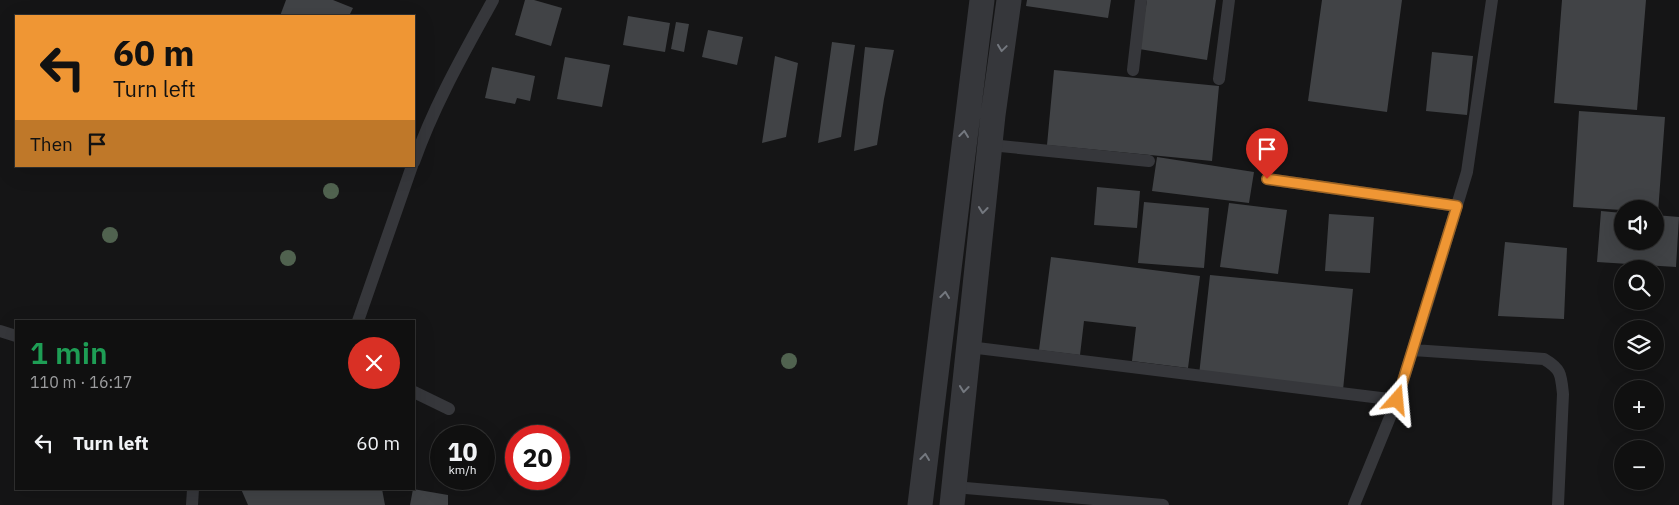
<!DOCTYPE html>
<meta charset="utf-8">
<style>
body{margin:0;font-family:"IBM Plex Sans",sans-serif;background:#1e1e1e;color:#f1f3f6;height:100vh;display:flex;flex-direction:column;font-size:19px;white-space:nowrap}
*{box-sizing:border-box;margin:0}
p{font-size:16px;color:#9c9d9f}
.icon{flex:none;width:28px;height:28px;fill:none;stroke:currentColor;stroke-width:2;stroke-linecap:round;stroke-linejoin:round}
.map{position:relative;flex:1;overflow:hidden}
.details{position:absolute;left:15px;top:320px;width:400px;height:170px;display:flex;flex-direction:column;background:#101010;border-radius:0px;box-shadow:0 5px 20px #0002,0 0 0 1px #303030}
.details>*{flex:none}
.hud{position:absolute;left:15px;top:15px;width:400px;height:152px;border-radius:0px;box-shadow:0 5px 20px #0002,0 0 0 1px #303030;background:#ef9634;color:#111;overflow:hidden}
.tools{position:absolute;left:1614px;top:200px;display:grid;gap:10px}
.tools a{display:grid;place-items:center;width:50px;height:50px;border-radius:50%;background:#101010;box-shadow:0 5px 20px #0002,0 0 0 1px #303030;font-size:25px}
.speed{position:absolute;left:430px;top:425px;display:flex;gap:10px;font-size:25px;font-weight:700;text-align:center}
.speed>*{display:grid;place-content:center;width:65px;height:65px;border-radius:50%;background:#101010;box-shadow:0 5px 20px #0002,0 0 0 1px #303030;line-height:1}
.speed small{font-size:12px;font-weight:400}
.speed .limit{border:8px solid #d22;background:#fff;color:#111}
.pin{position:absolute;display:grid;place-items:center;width:42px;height:42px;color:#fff;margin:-51px -21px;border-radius:50% 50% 50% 0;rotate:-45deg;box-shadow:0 0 5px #0007}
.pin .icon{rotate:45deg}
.me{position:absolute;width:55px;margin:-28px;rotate:18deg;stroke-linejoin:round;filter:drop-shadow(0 0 4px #0008)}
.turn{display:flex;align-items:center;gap:18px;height:105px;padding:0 15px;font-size:22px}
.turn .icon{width:65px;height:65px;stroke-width:2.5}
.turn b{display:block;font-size:35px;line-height:42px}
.then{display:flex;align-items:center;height:48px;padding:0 15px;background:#0003;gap:10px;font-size:19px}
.round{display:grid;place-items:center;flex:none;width:52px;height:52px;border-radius:26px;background:#1e1e1e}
.overview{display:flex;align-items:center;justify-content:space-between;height:85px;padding:0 15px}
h1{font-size:30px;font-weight:600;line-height:38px;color:#1e9e55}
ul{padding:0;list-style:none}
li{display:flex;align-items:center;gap:15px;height:75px;padding:0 15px}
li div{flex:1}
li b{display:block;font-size:19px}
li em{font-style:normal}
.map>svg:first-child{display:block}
.building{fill:#414346}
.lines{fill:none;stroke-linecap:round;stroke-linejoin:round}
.service{stroke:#36373b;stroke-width:12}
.minor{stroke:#36373b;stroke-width:25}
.tree{fill:#50624f}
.oneway{stroke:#74787f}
.route-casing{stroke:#9b6222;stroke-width:12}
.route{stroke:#ef9634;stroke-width:9}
</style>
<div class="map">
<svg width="1679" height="505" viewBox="0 0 1679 505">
<rect width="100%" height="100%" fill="#151516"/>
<path class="building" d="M286,0H333L353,8L349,16H280Z
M525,0H534L562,8L551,46L515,35Z
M1027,0H1111L1108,18L1026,6Z
M1147,0H1216L1207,60L1139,49Z
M1322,0H1402L1387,112L1308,101Z
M1562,0H1646L1637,110L1554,103Z
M628,16L670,23L665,52L623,45Z
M676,22L689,24L684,52L671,49Z
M708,30L743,37L737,65L702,57Z
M832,42L855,45L841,137L818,143Z
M865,47L894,50L884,99L877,145L854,151Z
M1432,52L1473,56L1467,115L1426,111Z
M775,56L798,63L786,137L762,143Z
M565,57L610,65L602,107L557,99Z
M492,67L535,76L530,101L517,98L515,104L485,98Z
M1054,70L1219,86L1212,161L1047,145Z
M1579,111L1665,117L1658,213H1655V209H1622V210L1573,207Z
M1157,157L1254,172L1249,203L1152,191Z
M1097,187L1140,191L1137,228L1094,225Z
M1144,202L1209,208L1204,268L1138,263Z
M1229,203L1287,210L1278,274L1220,267Z
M1601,211L1622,213V241H1655V215L1679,217L1676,267L1597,262Z
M1329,214L1374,217L1370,273L1325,271Z
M1505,242L1567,248L1564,319L1498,316Z
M1051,257L1200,276L1188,368L1132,361L1136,327L1084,321L1080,355L1039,350Z
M1210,275L1353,289L1343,390L1199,375Z
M241,489H382L385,505H248Z
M413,489L448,495V505H410Z"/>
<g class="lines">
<path class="service" d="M1133,70L1141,0
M1219,79L1229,0
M990,145L1149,161
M414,162C434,105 464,53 493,0
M1267,179L1457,206
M358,321L412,166
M0,331L16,336
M969,347L1397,400
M1413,350L1544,359C1561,369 1561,374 1563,394L1558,505
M414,392L449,409
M954,487L1163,505
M192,505L193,489
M1354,505L1397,400L1430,295L1467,172L1492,0"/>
<path class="minor" d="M920,505L982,0
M952,505L993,115L1009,0"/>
</g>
<g class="tree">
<circle cx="331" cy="191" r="8"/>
<circle cx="110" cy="235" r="8"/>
<circle cx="288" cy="258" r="8"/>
<circle cx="789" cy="361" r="8"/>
</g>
<defs><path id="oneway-chevron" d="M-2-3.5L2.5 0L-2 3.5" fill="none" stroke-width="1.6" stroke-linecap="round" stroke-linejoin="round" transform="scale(1.25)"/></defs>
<g class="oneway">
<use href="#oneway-chevron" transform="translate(1002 48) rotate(98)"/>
<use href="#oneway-chevron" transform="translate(964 134) rotate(-83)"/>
<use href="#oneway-chevron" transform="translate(983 210) rotate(96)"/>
<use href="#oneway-chevron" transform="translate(945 295) rotate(-83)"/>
<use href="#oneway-chevron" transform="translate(964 389) rotate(96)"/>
<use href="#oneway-chevron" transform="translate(925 457) rotate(-83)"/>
</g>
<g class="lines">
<defs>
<path id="route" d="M1267,179L1457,206L1397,400"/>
</defs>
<use href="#route" class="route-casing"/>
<use href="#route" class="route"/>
</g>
</svg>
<div class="tools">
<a><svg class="icon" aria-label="sound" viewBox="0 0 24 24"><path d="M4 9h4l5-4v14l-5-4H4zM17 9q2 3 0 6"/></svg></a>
<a><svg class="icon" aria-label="search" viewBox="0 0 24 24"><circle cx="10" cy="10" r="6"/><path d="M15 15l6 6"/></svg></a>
<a><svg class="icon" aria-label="layers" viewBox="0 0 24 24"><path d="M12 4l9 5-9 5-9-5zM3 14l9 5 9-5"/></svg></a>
<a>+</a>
<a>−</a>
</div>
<div class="speed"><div>10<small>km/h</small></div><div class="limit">20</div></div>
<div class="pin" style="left:1267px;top:179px;background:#d93025"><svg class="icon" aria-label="arrive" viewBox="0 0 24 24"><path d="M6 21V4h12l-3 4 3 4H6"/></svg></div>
<svg class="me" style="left:1397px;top:400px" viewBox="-20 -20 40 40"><path d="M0-17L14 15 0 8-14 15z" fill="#ef9634" stroke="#fff" stroke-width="4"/></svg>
<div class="hud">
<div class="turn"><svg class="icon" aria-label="left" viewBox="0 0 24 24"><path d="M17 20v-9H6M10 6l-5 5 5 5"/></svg><div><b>60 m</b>Turn left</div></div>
<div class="then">Then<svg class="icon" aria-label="arrive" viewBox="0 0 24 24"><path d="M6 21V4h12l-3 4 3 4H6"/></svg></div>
</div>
<section class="details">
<div class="overview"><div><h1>1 min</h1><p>110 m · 16:17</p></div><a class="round" style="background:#d93025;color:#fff"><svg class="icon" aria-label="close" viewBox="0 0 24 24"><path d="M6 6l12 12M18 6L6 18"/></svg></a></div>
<ul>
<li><svg class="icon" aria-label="left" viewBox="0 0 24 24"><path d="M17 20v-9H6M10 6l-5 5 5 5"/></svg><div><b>Turn left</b></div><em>60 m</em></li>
</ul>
</section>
</div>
